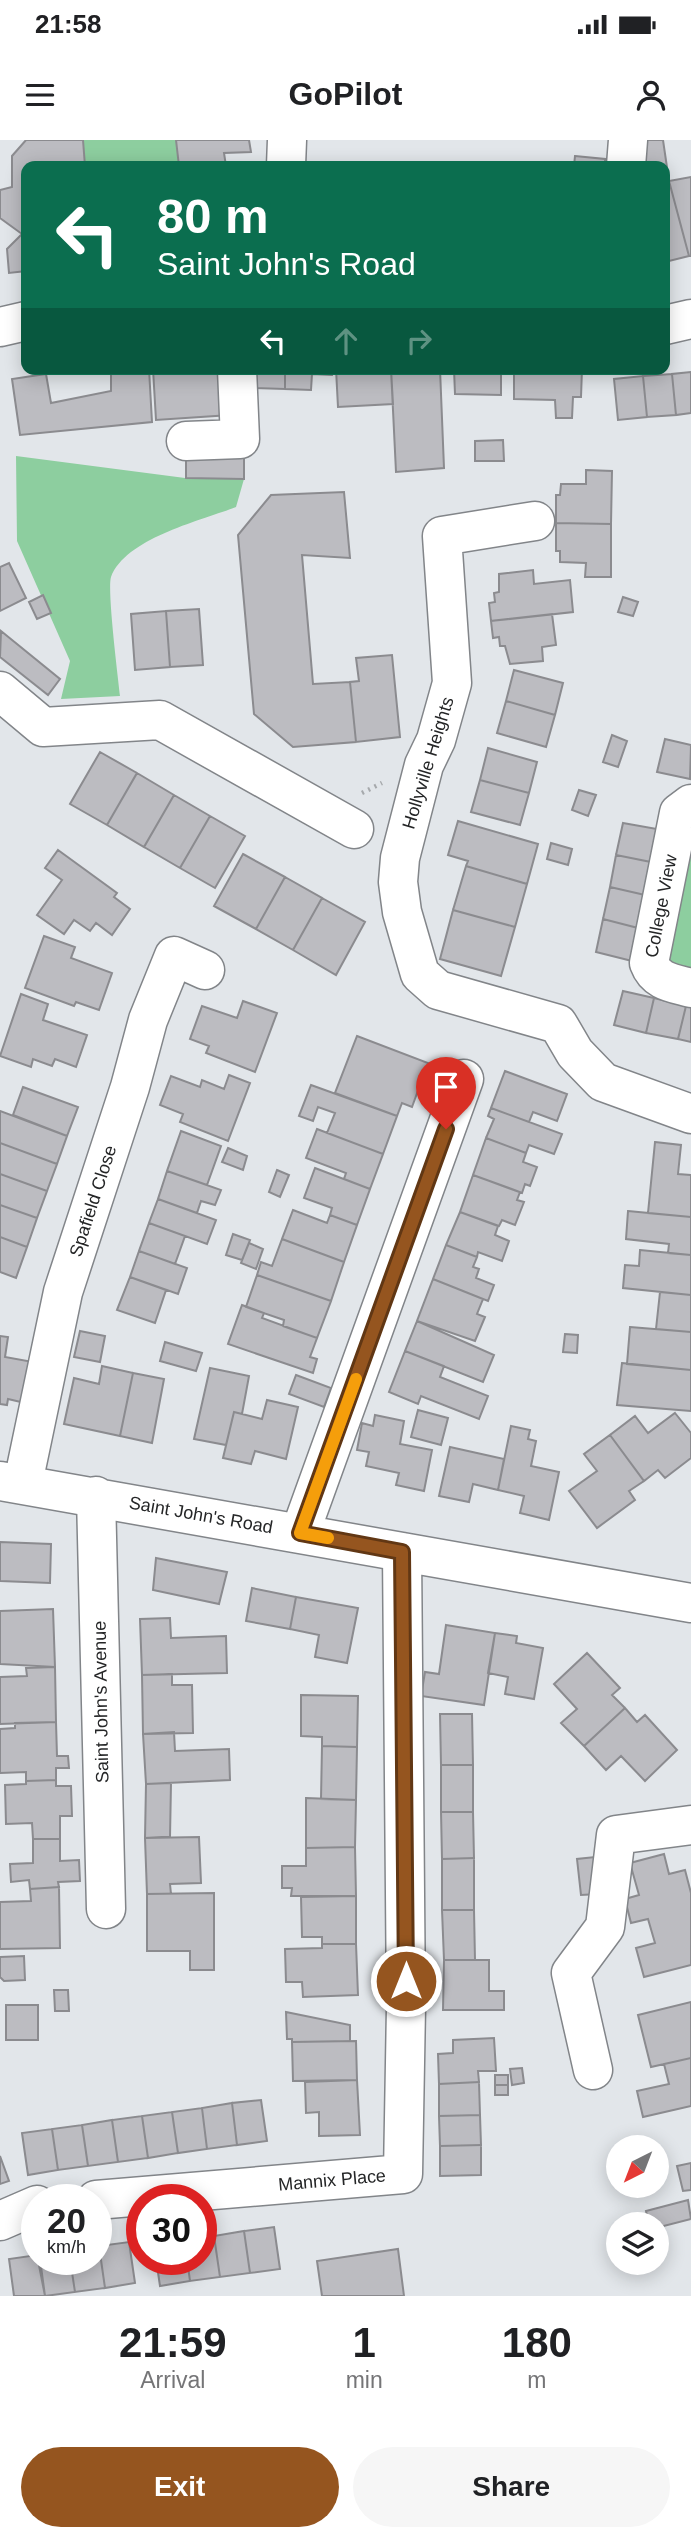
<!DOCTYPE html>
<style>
body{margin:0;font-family:Helvetica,sans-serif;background:#f6f6f6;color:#202124;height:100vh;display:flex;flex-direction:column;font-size:26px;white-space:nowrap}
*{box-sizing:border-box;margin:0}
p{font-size:23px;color:#757577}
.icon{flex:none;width:38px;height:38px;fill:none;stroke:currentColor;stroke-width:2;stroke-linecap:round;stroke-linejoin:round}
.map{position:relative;height:2156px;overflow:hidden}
.side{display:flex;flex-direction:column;background:#fff;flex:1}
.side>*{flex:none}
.banner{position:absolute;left:21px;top:21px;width:649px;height:214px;border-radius:14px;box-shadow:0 4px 18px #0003;background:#0b6e4f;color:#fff;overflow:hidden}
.needle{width:46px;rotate:222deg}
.fabs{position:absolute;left:606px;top:1995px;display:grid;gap:14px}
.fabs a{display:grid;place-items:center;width:63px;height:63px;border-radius:50%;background:#fff;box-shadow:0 4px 18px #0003;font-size:35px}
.speed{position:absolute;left:21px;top:2044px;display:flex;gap:14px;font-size:35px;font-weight:700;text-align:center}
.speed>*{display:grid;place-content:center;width:91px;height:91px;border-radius:50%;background:#fff;box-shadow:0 4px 18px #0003;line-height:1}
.speed small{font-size:18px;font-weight:400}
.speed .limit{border:10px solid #d22;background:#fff;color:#111}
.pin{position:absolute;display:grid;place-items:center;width:60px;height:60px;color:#fff;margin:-72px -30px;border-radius:50% 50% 50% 0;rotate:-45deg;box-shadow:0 0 7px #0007}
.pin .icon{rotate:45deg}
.me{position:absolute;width:77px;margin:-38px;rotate:0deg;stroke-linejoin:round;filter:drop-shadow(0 0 5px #0008)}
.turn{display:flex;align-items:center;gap:24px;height:147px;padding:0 21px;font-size:32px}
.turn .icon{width:91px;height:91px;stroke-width:2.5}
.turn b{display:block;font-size:49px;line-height:60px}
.lanes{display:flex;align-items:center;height:66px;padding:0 21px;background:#0003;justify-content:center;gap:35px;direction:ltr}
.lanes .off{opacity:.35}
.eta{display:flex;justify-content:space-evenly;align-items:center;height:119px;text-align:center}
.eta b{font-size:42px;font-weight:600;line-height:49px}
.cta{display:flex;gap:14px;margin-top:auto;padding:14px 21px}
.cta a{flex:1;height:80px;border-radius:42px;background:#95551f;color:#fff;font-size:28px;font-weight:600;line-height:80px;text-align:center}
.cta a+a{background:#f6f6f6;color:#202124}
.status{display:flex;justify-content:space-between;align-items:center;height:49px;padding:0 35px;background:#fff;direction:ltr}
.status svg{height:19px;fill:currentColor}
header{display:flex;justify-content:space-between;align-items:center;height:91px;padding:0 21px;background:#fff;font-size:32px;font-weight:600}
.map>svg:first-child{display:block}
.green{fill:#8dce9f}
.building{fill:#bcbcc1;stroke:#8b8b8f;stroke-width:2}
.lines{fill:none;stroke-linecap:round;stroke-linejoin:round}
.minor-casing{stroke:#828589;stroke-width:41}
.path{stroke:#a6a9ac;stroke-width:4.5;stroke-dasharray:2 5;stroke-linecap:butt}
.minor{stroke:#fff;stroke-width:38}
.route-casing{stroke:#613714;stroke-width:18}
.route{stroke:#95551f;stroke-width:12}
.slow{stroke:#f59e0b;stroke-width:12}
.labels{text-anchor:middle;stroke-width:7;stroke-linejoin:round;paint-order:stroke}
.street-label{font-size:18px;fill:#252627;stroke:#fff}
</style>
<div class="status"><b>21:58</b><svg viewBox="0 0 49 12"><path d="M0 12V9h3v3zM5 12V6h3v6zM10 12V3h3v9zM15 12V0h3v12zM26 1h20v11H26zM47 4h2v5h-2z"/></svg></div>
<header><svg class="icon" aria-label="menu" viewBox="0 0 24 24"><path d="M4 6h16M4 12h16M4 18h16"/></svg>GoPilot<svg class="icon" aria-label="person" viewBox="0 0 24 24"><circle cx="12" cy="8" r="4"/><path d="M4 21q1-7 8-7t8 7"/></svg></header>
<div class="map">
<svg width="691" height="2156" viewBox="0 0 691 2156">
<rect width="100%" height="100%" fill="#e2e6ea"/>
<path class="green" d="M83,0H176L179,26H85Z
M16,316L185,338L244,339L236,367C200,381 126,398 111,437C107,450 118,537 120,556L61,559L70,521L17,401Z
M691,689V832L663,817Z"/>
<path class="building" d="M26,0H83L85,26H26V131L9,133L7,109L22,94L0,78V50L12,47V16Z
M176,0H249L251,12L224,13L226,26H179Z
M638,0H663L669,41L665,42V26H636Z
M575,16L605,19V26H574Z
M691,37V116H689L669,41Z
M669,41L689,116L665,122V42Z
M111,229H149L152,282L20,295L12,239L46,234L51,263L111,251Z
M153,229H226L230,275L156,280Z
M254,229H285V249L254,248Z
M285,229H333L332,235L312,234L311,250L285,249Z
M336,229H391L393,264L338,267Z
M391,229H440L444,328L396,332Z
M454,229H501V255L455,254Z
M514,229H582L581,257H573L572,278H556L555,260L514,259Z
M691,232V273L676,275L672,234Z
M672,234L676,275L647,277L643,236Z
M643,236L647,277L618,280L614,239Z
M503,300L504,321H475V301Z
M186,315H244V339L186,338Z
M586,330L612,331L611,384L556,383V355H560L561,344H586Z
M344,352L350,418L302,415L313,544L350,542L356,602L293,607L254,574L238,395L271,355Z
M556,383L611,384V437H585L586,423L560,422V411H556Z
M9,423L26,458L0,471V427Z
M533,430L534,444L570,440L573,472L491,481L489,463L495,462L494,453L499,452V434Z
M43,455L51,473L37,479L29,462Z
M623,457L638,462L633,476L618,472Z
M199,469L203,525L170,527L166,471Z
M166,471L170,527L135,530L131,474Z
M552,474L556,505L542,507L543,521L510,524L505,506H500L499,497L493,498L491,481Z
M1,491L60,539L48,555L0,517Z
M392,515L400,597L356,602L350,542L359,541L356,518Z
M514,530L563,543L555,575L506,561Z
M506,561L555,575L546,607L497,593Z
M612,595L627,601L618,627L603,622Z
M665,599L691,605L690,639L657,632Z
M488,608L537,622L529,653L480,640Z
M100,612L137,633L107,685L70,664Z
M137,633L174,655L144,707L107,685Z
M480,640L529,653L520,685L471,672Z
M579,650L596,655L588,676L572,670Z
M174,655L210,676L180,728L144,707Z
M210,676L245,696L215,748L180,728Z
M458,681L538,704L527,744L466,726L468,721L448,715Z
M623,683L657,689L651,722L616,715Z
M551,703L572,709L568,725L547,719Z
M58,710L117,753L114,757L130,769L112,795L96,783L90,791L74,780L64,794L37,775L62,740L45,728Z
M243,714L285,737L256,789L214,766Z
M616,715L651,722L645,755L610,747Z
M466,726L527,744L515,787L453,770Z
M285,737L322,758L293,810L256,789Z
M610,747L645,755L638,788L603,779Z
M322,758L365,782L336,835L293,810Z
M453,770L515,787L501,836L440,819Z
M603,779L638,788L632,821L596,812Z
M44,796L75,807L71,818L112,833L99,870L76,862L74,866L25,848Z
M623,851L654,858L646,893L614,885Z
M21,854L48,864L43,880L87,895L76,927L55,919L52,926L33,919L31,927L0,916Z
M654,858L686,866L678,899L646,893Z
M243,861L277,873L255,932L206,913L209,906L190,899L202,866L237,878Z
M686,866L691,867V902L678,899Z
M357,896L428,923L412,967L402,963L397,976L335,953Z
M505,931L567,954L557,981L533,972L529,982L491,968Z
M229,935L250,943L228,1001L180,982L183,974L160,965L171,936L200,947L202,940L224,949Z
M311,945L397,976L383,1014L327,993L335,973L318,967L313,981L299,976Z
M23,947L78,967L67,996L13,975Z
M491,968L562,994L554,1014L529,1005L526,1013L486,998L494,979L488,976Z
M0,971L67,996L57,1024L0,1003Z
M317,989L383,1014L370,1049L344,1039L346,1033L306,1018Z
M181,991L221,1006L207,1045L167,1031Z
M486,998L526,1013L523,1022L537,1027L530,1046L525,1044L522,1053L473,1035Z
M655,1002L681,1005L678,1034L691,1035V1077L648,1073Z
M0,1003L57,1024L47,1051L0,1034Z
M228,1008L247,1016L243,1030L222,1022Z
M315,1028L370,1049L357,1085L330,1075L332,1068L304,1058Z
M277,1030L289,1035L280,1057L269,1052Z
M167,1031L221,1050L215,1065L201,1061L197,1073L158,1059Z
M0,1034L47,1051L37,1078L0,1065Z
M473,1035L520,1052L517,1060L524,1062L515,1085L502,1080L499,1086L460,1072Z
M158,1059L216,1080L207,1104L149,1083Z
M0,1065L37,1078L27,1107L0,1097Z
M293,1070L327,1083L330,1075L357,1085L344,1122L282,1099Z
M628,1071L691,1077V1115L668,1113L669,1104L626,1099Z
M460,1072L498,1086L495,1095L509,1101L502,1121L478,1112L477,1117L446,1105Z
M149,1083L185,1096L175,1124L139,1111Z
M233,1094L250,1100L242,1120L226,1115Z
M0,1097L27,1107L16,1138L0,1132Z
M282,1099L344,1122L331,1161L257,1135L261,1122L272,1126Z
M249,1103L263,1109L256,1129L241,1123Z
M446,1105L477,1117L473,1127L479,1129L476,1138L494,1145L488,1161L433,1139Z
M640,1110L691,1115V1155L623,1148L625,1125L639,1126Z
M139,1111L187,1128L178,1154L130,1137Z
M257,1135L331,1161L317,1198L283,1186L284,1180L246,1167Z
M130,1137L166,1150L155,1183L117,1170Z
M433,1139L483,1159L477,1174L485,1177L475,1201L417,1181Z
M660,1152L691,1155V1192L656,1189Z
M242,1165L264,1173L262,1178L317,1198L310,1217L317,1219L313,1233L228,1204Z
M417,1181L494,1215L483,1242L405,1211Z
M630,1187L691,1192V1230L627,1224Z
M80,1191L105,1196L100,1222L74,1217Z
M565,1194L578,1195L577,1213L563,1212Z
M0,1196L8,1197L5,1217L33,1222L25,1263L8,1259L7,1265L0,1264Z
M165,1202L202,1213L196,1231L160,1221Z
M405,1211L444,1226L440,1237L488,1256L479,1279L421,1256L418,1264L389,1252Z
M622,1223L691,1230V1271L617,1265Z
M102,1226L133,1233L120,1296L64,1284L74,1238L99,1244Z
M210,1228L249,1236L242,1274L234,1272L226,1305L194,1299Z
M133,1233L164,1239L152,1303L120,1296Z
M296,1235L331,1248L324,1267L289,1254Z
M267,1260L298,1267L286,1319L255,1311L251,1324L223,1318L234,1272L262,1279Z
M418,1270L448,1278L441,1305L411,1297Z
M675,1273L691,1293V1318L665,1338L658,1330L644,1341L610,1295L635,1276L648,1293Z
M375,1275L404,1281L400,1304L432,1310L424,1351L396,1345L399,1333L366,1326L369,1312L357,1310L362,1283L373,1286Z
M511,1286L530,1290L528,1299L536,1301L531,1326L559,1332L549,1380L520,1373L524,1356L498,1350Z
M610,1295L644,1341L629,1351L635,1360L597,1388L569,1351L597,1331L584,1314Z
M450,1307L504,1319L498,1350L473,1344L469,1362L439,1356Z
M0,1402L51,1404L50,1443L0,1441Z
M156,1418L227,1432L219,1464L153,1450Z
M252,1448L296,1457L290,1489L246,1481Z
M296,1457L358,1468L347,1523L315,1517L319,1495L290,1489Z
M53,1469L55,1527L0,1524V1471Z
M170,1478L171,1498L226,1496L227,1533L142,1535L140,1479Z
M446,1485L495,1493L484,1565L421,1556L425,1532L439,1534Z
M495,1493L517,1496L516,1503L543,1508L534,1559L505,1554L508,1537L488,1533Z
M587,1513L620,1548L612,1555L625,1568L584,1606L561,1583L577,1569L554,1544Z
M55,1527L56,1582L0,1584V1537L27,1536L26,1528Z
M172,1534V1545H192L193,1593L143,1594L142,1535Z
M301,1555L358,1556L357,1607L322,1606V1597L301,1596Z
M625,1568L637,1582L645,1575L677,1610L645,1641L621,1616L606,1630L584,1606Z
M440,1574H472L473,1625H441Z
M56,1582L57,1616H68L69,1628H56V1640L26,1641V1632L0,1633V1589L15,1588V1583Z
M174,1592L175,1611L229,1609L230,1640L146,1644L143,1594Z
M322,1606L357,1607L356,1660L321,1659Z
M441,1625H473V1672H441Z
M56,1640V1646H71L72,1676H60V1699H33L32,1683L6,1684L5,1645L26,1644V1641Z
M171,1643L170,1697L145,1698L146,1644Z
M306,1658L356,1660L355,1707L306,1708Z
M441,1672H473L474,1718L442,1719Z
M199,1697L201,1743L170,1744L171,1754H147L145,1698Z
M33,1699H60V1721L79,1720L80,1741L58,1742L59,1747L30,1749L29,1740L11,1742L10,1724L33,1723Z
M355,1707L356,1756H291L292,1748H282V1726H306V1708Z
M664,1714L669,1734L685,1730L691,1753V1825L644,1837L636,1808L655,1803L648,1779L631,1783L625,1759L639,1755L630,1723Z
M595,1717L599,1754L581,1755L577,1719Z
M474,1718V1770H442V1719Z
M59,1747L60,1808L0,1809V1762L31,1761L30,1749Z
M214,1753V1830H190V1811H147V1754Z
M356,1756V1804H322V1797H302L301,1757Z
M442,1770H474L475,1820H444Z
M322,1804H356L358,1855L303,1857L302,1842H286L285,1809L322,1808Z
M24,1816L25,1840L4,1841L0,1837V1817Z
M444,1820H489V1851H504V1870H443Z
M54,1850H68L69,1871H55Z
M691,1862V1918L651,1927L638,1875Z
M6,1865H38V1900H6Z
M286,1872L350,1885V1901L292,1902V1899H287Z
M494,1898L496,1931H478L479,1942L439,1944L438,1914L453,1913V1900Z
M356,1901L357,1940L293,1941L292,1902Z
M691,1918V1966L643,1977L637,1951L669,1944L664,1924Z
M522,1928L524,1943L512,1945L510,1929Z
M495,1935H508V1945H495Z
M357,1940L360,1995L319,1996V1972L306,1973L305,1942Z
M479,1942L480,1975L439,1976V1944Z
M495,1945H508V1955H495Z
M261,1960L267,2001L237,2005L232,1963Z
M232,1963L237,2005L207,2009L202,1968Z
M202,1968L207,2009L178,2013L172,1972Z
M172,1972L178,2013L148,2018L142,1976Z
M480,1975L481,2005L440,2006L439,1976Z
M142,1976L148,2018L118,2022L112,1980Z
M112,1980L118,2022L88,2026L82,1985Z
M82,1985L88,2026L58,2030L52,1989Z
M52,1989L58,2030L28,2035L22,1993Z
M481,2005V2035L440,2036V2006Z
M0,2016L9,2041L0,2044Z
M691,2023V2050L683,2051L677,2026Z
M688,2060L691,2079L656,2088V2084H649L646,2071Z
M274,2087L280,2129L250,2133L244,2091Z
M244,2091L250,2133L220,2137L214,2096Z
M214,2096L220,2137L190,2141L187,2119H201V2097Z
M129,2102L135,2143L105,2148L99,2106Z
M96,2106H99L105,2148L75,2152L70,2119H96Z
M398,2109L404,2156H322L317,2121Z
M37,2115L45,2156H14L9,2119Z
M40,2119H70L75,2152L45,2156Z
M156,2119H187L190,2141L160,2146Z"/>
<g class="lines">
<defs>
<path id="minor" d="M286,26L287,0
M626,26L628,0
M665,185L691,179
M0,187L26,181
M186,301L240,299L237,229
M535,381L442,396L452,543L436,600L424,625L400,718L398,742L402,772L420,834L438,850L558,884L575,913L603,942L691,974
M0,551L43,587L160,580L354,689
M691,664L679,673L649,823C656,842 673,843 691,848
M0,1341L691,1463
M23,1343L63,1152L130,947L148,880L174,816L205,830
M96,1356L106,1769
M300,1393L464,939
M593,1930L571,1833L605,1787L616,1695L691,1685
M96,2060L403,2034L406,1867L402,1412
M0,2081L37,2065"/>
</defs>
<use href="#minor" class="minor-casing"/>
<path class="path" d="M362,653L382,643"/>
<use href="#minor" class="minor"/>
</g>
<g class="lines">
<defs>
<path id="route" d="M406,1841L402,1412L300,1393L446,989"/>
</defs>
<use href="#route" class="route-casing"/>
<use href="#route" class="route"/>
<path class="slow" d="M328,1398L300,1393L356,1239"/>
</g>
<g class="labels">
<g class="street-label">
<text transform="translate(428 623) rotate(-73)" y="6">Hollyville Heights</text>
<text transform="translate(661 766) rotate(-79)" y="6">College View</text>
<text transform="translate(93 1061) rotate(-72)" y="6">Spafield Close</text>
<text transform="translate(201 1375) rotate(10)" y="6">Saint John's Road</text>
<text transform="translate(101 1562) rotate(-91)" y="6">Saint John's Avenue</text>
<text transform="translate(332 2040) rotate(-5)" y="6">Mannix Place</text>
</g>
</g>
</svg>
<div class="fabs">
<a><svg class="needle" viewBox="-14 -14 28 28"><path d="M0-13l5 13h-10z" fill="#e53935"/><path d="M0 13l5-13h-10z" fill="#757577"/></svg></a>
<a><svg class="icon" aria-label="layers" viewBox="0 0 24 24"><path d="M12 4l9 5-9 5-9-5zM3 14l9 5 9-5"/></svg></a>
</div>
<div class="speed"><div>20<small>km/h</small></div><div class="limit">30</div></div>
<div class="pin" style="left:446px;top:989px;background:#d93025"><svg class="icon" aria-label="arrive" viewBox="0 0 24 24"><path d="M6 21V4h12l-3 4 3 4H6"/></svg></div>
<svg class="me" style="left:406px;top:1841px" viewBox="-20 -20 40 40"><circle r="17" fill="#95551f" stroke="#fff" stroke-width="3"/><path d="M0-11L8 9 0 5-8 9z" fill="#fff"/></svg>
<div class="banner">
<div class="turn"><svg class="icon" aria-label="left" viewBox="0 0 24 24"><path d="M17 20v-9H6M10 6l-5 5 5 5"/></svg><div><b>80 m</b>Saint John's Road</div></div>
<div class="lanes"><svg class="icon" aria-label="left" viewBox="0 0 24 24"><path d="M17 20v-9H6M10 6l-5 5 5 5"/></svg><svg class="icon off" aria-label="ahead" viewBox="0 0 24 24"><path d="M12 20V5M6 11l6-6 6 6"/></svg><svg class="icon off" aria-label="right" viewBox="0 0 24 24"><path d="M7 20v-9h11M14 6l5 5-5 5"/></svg></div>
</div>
</div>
<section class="side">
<div class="eta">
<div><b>21:59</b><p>Arrival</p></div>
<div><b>1</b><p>min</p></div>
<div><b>180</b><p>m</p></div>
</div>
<div class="cta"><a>Exit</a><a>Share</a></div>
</section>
